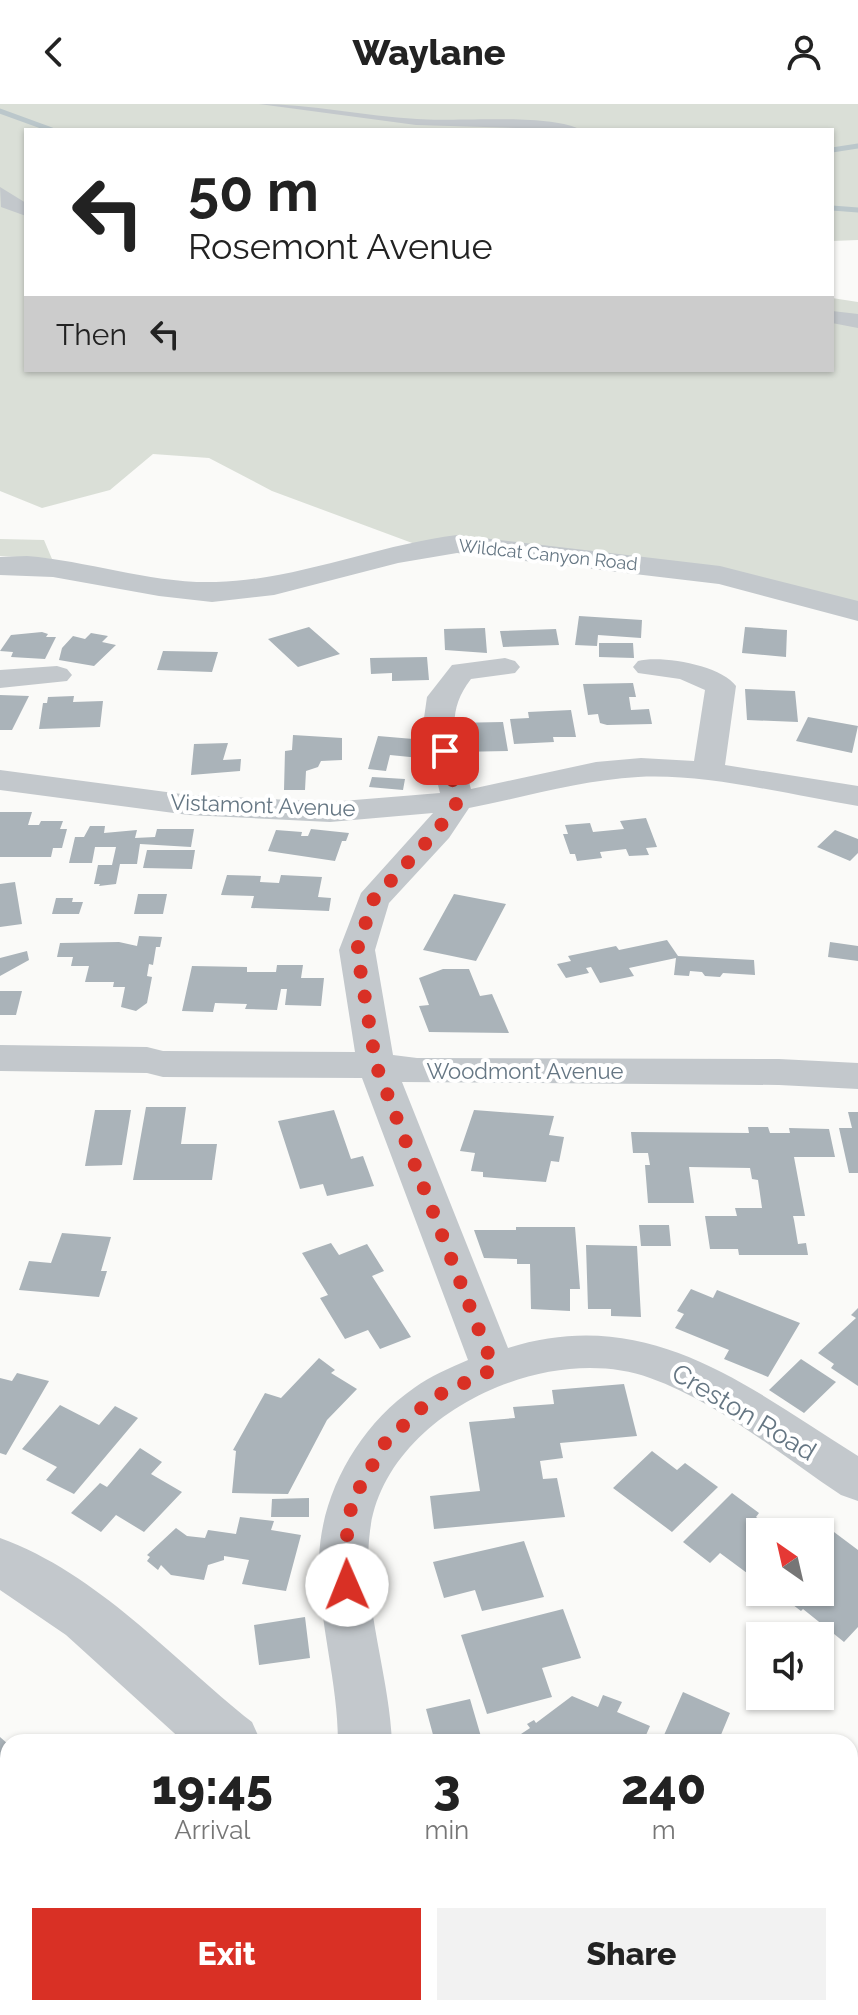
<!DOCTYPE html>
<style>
body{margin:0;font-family:Raleway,sans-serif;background:#f2f2f2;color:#222;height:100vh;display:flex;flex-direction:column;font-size:30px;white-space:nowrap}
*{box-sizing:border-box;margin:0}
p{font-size:26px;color:#767676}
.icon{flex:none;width:44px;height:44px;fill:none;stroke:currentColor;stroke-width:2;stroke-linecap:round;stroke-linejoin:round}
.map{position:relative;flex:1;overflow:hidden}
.side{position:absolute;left:0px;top:1630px;width:858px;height:282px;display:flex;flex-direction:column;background:#fff;border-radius:24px 24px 0 0;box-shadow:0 2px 6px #0004}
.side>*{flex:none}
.banner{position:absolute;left:24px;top:24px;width:810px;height:244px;border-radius:0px;box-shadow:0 2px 6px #0004;background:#fff;color:#222;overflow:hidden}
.needle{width:52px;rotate:326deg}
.tools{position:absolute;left:746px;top:1414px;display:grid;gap:16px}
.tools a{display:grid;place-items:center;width:88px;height:88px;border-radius:0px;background:#fff;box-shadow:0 2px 6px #0004;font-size:40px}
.pin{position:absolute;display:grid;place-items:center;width:68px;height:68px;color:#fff;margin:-34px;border-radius:16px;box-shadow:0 4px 12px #0006}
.me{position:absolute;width:88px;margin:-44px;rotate:359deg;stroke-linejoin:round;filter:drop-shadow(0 0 6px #0008)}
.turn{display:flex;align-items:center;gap:28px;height:168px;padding:0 32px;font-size:36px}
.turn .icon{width:104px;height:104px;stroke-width:2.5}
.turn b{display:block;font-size:56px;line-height:68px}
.then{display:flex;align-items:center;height:76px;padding:0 32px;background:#0003;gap:16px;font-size:30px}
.eta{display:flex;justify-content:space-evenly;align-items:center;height:136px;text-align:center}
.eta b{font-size:48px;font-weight:800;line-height:56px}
.action{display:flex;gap:16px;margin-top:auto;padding:16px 32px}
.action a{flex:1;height:92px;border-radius:0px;background:#d93025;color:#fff;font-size:32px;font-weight:800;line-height:92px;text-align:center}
.action a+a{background:#f2f2f2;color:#222}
header{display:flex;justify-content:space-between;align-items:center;height:104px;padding:0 32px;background:#fff;font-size:36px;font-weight:800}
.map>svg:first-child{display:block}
.green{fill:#dadfd7}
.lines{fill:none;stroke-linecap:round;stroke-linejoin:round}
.stream{stroke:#bbc7cb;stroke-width:5}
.building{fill:#aab3b9}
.service{fill:#c3c8cc;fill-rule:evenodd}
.minor{fill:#c3c8cc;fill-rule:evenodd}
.tertiary{fill:#c3c8cc;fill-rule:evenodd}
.route{stroke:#d93025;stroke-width:14;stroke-dasharray:0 25.2}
.labels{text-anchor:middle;stroke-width:8;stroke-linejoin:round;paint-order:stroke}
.far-street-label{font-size:18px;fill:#657683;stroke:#fff}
.street-label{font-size:22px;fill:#657683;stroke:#fff}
.near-street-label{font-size:26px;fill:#657683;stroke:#fff}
</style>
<header><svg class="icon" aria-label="back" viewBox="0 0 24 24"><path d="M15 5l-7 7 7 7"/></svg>Waylane<svg class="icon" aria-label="person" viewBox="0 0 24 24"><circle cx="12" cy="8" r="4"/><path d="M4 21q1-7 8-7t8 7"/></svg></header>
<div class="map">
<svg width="858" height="1911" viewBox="0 0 858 1911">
<rect width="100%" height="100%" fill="#fafaf8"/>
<path class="green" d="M0,0H858V136L832,137V26H26V266H832V194L858,198V507L720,471L423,443L272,387L209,354L153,350L110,386L42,404L0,387Z
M0,435L44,436L52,455L0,452Z"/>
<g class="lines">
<path class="stream" d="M0,7L52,26
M832,46L858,42
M832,104L858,106"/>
</g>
<path class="building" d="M579,512L642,516L641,534L598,531L597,542L575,541Z
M309,523L340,550L298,563L268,535Z
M745,523L787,526L786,553L742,549Z
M485,524L487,549L445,546L444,525Z
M556,525L559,541L503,543L500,527Z
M42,528L48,530L46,533H56L45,555L11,553L13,548L0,547L11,531Z
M91,529L108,532L102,538L116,541L94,562L59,556L62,544L73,532L85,535Z
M599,539H633L634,554L599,553Z
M163,547L218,548L212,568L157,566Z
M427,553L429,576L392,577V569L371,570L370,554Z
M633,579L636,593H629L631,606L649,605L652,620L607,621L600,619L598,610L588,611L583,580Z
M745,585L795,587L798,618L747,616Z
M0,591L29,592L12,626H0Z
M74,592L73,598L103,597L100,623L39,625L43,599H47L48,593Z
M571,606L576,633H553L554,638L514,640L510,615L529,614L528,608Z
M808,613L858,622L852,649L796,637Z
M503,618L508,647L455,648L452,619Z
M293,631L342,634V656L321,657L318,663L306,667L305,686H284L285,647L292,646Z
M378,632L425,636L420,654L390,651L386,667L368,665Z
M228,639L223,656L241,655L240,667L191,671L194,640Z
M372,673L405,675L403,686L369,683Z
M0,708H32L28,721H39L41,717H63L60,725H67L62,744H53L51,753H0Z
M646,714L657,743L646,744L649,751L629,752L626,745L600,748L602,754L577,757L575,750H570L563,730H568L565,721L590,719L593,728L624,725L620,717Z
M90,722H105L104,729L137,726L135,734L155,733L157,725H194L191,743L140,740L137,760H120L116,780L99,782L100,780H94L98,761H112L116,743H95L92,759H69L75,733H84Z
M311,725L349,729L346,737H342L335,757L268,747L276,726L302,728L301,732H308Z
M835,726L858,735V749L850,757L817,743Z
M147,746H195L192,765L143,764Z
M227,771L261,772L260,778L279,779L281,771L322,773L318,793L331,794L329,807L251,804L254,792L221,791Z
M15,778L22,820L0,823V780Z
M138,790H167L163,810H134Z
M454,790L506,800L476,857L423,846Z
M56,794H73L72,798H83L79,810H52Z
M139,832L162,833L160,843H156L153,861L149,860L147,872L152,873L147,899L136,907L121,903L125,883H113L114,878H85L89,862H71L73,853H57L60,839L119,838L137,842Z
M667,836L678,852L754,856L755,871L723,869L720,873L705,872L702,868L690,867L689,872L674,871L676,854L629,864L634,872L600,879L591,863L586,864L589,869L566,874L557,860L571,857L568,852L616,842L619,846Z
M830,838L858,842V857L828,853Z
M27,847L29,856L0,872V854Z
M277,861H303L301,874H324L321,902L285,901L287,885H281L277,906L245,905L247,900L215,899L213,908L182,907L192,862L247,863V868H276Z
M443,865H469L480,892L492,890L509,929L429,928L419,902L429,901L419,874Z
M0,887H22L16,911H0Z
M146,1003H186L181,1040H217L212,1076H133Z
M95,1006H131L122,1061L85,1062Z
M334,1006L351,1055L363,1052L374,1082L327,1092L323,1080L300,1085L278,1017Z
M474,1006L554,1012L549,1031L564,1033L559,1058L551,1057L546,1078L483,1073V1068L471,1067L475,1049L460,1047Z
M848,1008H858V1069H849L839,1024H852Z
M748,1023H768L770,1029H790L789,1024L829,1025L835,1053H794L805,1112H793L794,1116L798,1140L806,1139L808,1151H739L738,1145H710L705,1112H737L735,1104H762L758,1076L752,1075L750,1064L689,1063L694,1099H648L645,1061H650L648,1049H633L631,1028L749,1029Z
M639,1121H669L671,1142H641Z
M516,1123H575L580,1185H570V1207L531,1205L530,1160H517V1155L484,1154L474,1126H516Z
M62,1129L111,1133L101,1167H107L99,1193L19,1186L29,1157L51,1159Z
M331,1139L339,1151L367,1140L384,1167L372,1172L411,1233L380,1245L368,1226L345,1235L320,1194L328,1191L302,1149Z
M586,1141L637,1142L641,1213L611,1212V1205H588Z
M691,1185L713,1194L717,1186L800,1219L768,1273L724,1255L729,1246L675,1224L684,1210L677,1207Z
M858,1204V1282L831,1264L834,1260L818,1249L856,1214L851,1211Z
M319,1254L335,1266L331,1269L357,1285L327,1316L288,1390L232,1389L236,1347L233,1346L265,1289L281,1294Z
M801,1255L836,1278L804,1309L769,1286Z
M17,1269L49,1277L6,1351L0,1349V1274L12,1277Z
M624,1280L637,1332L560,1339L563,1354L540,1357L543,1375L557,1374L565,1413L434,1425L430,1392L480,1387L469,1318L515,1314L513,1303L554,1300L552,1286Z
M60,1301L99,1321L115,1302L138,1314L74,1390L46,1376L57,1363L22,1345Z
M140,1344L162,1358L151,1370L182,1388L144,1428L116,1411L101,1428L71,1409L100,1379L107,1383Z
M652,1347L677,1366L685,1359L718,1383L672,1428L613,1384Z
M732,1389L759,1409L756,1413L776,1428H760V1462L751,1472L720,1449L710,1459L683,1438Z
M309,1394V1413H271L272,1395Z
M240,1413L274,1417L271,1426L301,1431L286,1487L242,1480L249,1456L224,1452V1456L208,1461L204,1476L171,1471L161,1461L158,1466L147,1457L150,1453L147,1451L176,1424L187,1432L205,1434L208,1426L236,1430Z
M830,1425L858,1446V1523L844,1538L803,1505L801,1507L776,1488H820V1435Z
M524,1437L544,1493L482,1507L475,1486L444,1494L433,1458Z
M563,1505L581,1554L542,1564L552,1593L487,1610L461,1531Z
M305,1513L310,1554L259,1561L254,1521Z
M683,1588L730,1609L718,1638H661Z
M603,1591L622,1598L617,1608L650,1622L643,1638H509L530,1624L527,1620L534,1616L536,1619L572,1592L598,1603Z
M470,1595L482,1636L435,1638L426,1605Z
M0,1633L8,1640V1658L0,1666Z
M850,1702L858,1705V1734L850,1755Z
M8,1743V1817L0,1810V1751Z
M858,1769V1830L850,1826V1790Z
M92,1904H136L131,1911H101Z
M157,1904H272L269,1908L274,1911H152Z
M303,1904H367L363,1911H299Z
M432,1904H495L498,1906L496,1911H429Z"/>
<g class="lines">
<path class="service" d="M259,0C312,0 364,12 417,15C455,18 551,9 581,26L416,21Z"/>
<path class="minor" d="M0,83L26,99V112L1,103Z
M832,207L858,210V224L832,219Z
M505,554L515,557L520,563L515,569L471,575C441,614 459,642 471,685L596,658L641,654L694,657L705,586L680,575L638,569L633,563L638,557C661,551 721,561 736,582L725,661L858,682V702C791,691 705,669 638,673C582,676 525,693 469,704L449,734L389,799L375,846L393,951L417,954L779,955L858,959V985L779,981L402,978L508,1244C649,1200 746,1282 858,1352V1397L841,1391C780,1351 720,1299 650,1274C546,1236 384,1311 370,1427C361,1497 389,1568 392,1638H338C338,1577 318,1516 319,1455C321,1389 359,1322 414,1284C430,1272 450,1264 468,1256L362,974L163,973L147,969L0,967V941L147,943L163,947L355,948L339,846L361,789L433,709L330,718L189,711L0,686V666L189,691L330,698L440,689L423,621L427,593L452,561Z
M57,562L67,565L72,571L67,577L0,584V566Z"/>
<path class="tertiary" d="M457,431L720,462L858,497V517L719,480L457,449L398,459L274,491L212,498L159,492L53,473L0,471V453L27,452C89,457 152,480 216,478C298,476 376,441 457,431Z
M0,1434C99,1470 171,1554 252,1618L261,1638H184L66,1531L0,1486Z
M685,1904H765L768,1911H688Z"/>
</g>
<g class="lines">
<path class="route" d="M347,1481L344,1452L352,1397L385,1339L432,1294L494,1265L376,961L357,846L373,796L437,727L458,697L445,647"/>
</g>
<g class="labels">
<g class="far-street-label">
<text transform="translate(548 451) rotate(6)" y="6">Wildcat Canyon Road</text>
</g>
<g class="street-label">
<text transform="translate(263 701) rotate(2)" y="8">Vistamont Avenue</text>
<text x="525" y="975">Woodmont Avenue</text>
</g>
<g class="near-street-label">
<text transform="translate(744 1308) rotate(31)" y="9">Creston Road</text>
</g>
</g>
</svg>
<div class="tools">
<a><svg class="needle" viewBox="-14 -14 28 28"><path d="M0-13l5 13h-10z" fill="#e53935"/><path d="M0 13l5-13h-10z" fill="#767676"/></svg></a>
<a><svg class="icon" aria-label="sound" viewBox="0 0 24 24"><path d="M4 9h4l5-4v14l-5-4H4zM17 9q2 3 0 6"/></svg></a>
</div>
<div class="pin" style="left:445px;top:647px;background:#d93025"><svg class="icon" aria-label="arrive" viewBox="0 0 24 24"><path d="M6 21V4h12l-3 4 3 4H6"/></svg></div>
<svg class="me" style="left:347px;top:1481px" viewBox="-20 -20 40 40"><circle r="19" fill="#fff"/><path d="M0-13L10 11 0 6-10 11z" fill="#d93025"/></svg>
<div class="banner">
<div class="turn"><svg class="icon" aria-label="left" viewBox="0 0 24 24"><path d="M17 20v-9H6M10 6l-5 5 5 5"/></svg><div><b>50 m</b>Rosemont Avenue</div></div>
<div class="then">Then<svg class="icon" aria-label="left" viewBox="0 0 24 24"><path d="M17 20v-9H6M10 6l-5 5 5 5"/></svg></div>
</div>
<section class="side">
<div class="eta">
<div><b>19:45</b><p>Arrival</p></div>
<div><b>3</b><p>min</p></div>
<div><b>240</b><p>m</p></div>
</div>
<div class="action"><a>Exit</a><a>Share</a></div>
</section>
</div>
